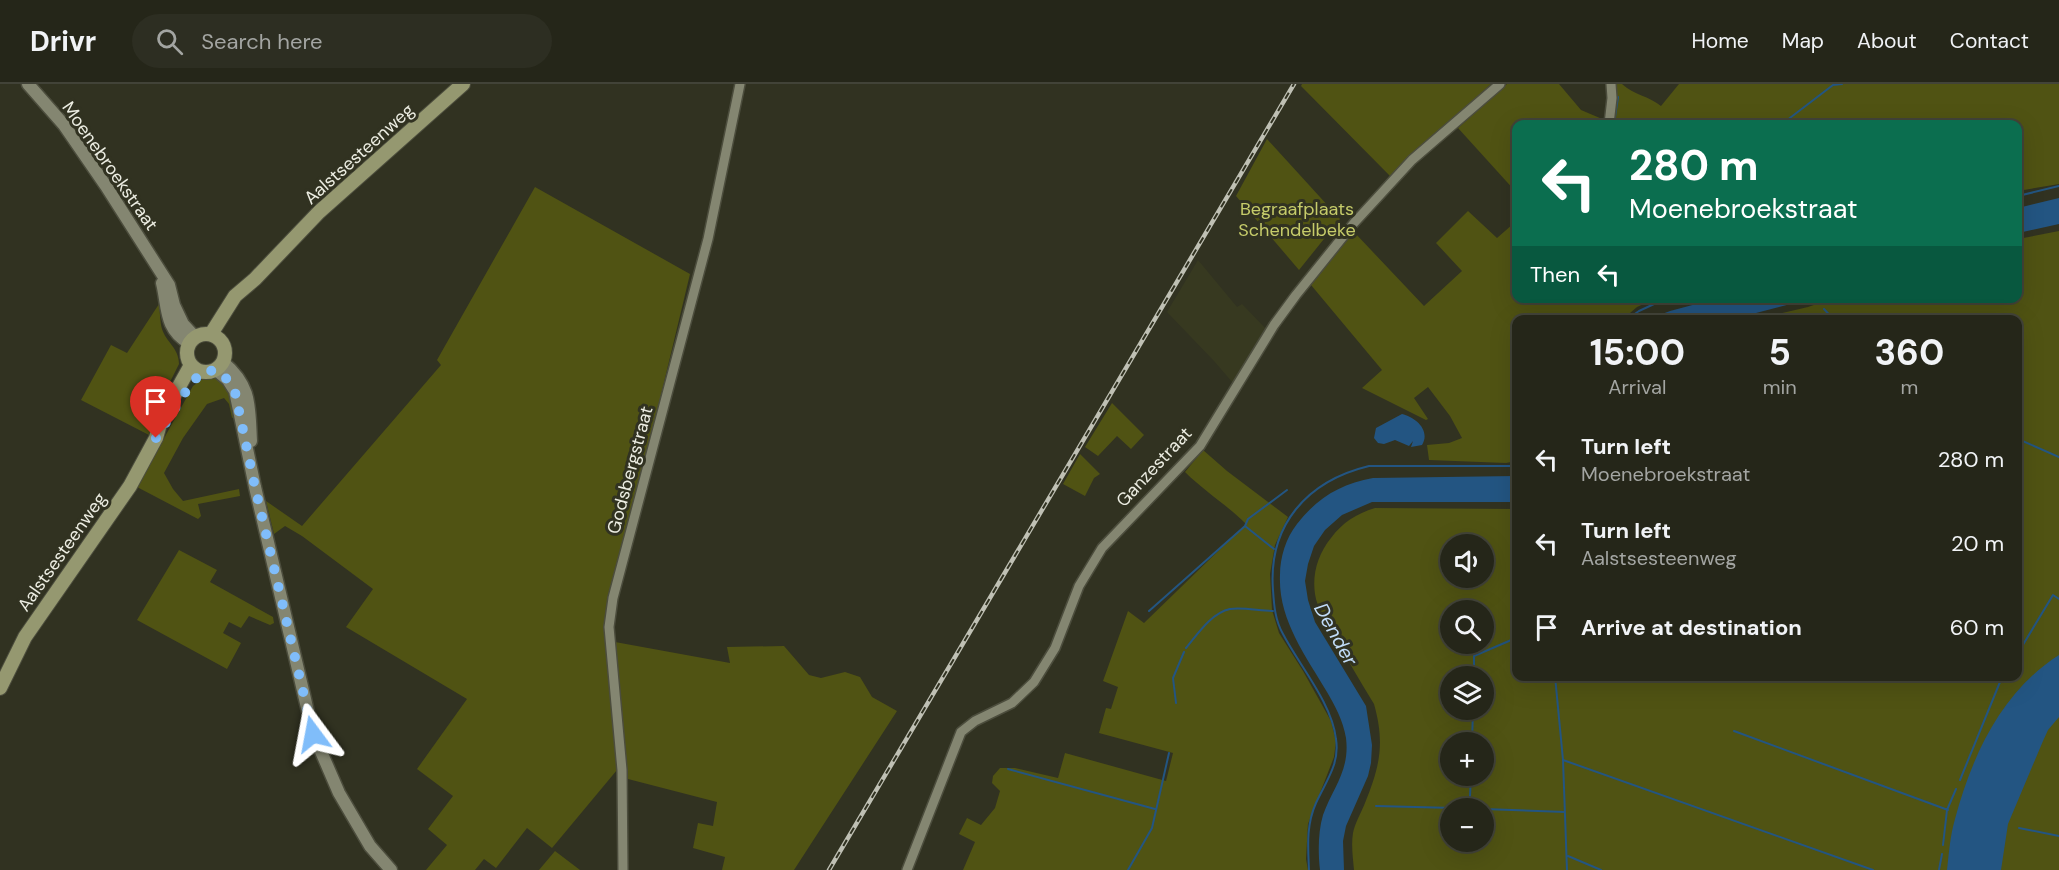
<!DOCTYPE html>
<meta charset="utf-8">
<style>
body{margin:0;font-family:"DM Sans",sans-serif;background:#2d2e22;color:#f1f3f6;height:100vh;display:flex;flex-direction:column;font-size:22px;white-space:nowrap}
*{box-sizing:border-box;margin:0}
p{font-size:20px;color:#a3a5a2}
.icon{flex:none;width:33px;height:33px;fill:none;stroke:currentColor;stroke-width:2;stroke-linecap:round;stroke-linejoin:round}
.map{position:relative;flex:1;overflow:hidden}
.drawer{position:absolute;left:1512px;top:231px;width:510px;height:366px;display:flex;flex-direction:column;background:#252619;border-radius:12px;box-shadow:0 6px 24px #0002,0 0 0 2px #424338}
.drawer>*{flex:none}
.hud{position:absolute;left:1512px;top:36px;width:510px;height:183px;border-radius:12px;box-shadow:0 6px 24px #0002,0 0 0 2px #424338;background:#0b6e4f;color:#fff;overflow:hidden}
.controls{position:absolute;left:1440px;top:450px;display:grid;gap:12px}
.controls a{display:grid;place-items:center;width:54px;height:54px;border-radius:50%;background:#252619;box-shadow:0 6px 24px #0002,0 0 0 2px #424338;font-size:30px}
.pin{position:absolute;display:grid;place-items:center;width:51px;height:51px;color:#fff;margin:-62px -26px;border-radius:50% 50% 50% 0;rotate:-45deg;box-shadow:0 0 6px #0007}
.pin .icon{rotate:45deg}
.me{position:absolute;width:66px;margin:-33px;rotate:347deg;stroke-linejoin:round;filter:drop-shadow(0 0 4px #0008)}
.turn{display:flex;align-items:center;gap:21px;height:126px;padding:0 18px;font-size:27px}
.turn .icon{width:78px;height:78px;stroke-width:2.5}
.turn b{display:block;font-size:42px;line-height:51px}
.then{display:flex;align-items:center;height:57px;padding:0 18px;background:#0003;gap:12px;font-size:22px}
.eta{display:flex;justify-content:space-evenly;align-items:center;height:102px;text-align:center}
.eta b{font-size:36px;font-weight:700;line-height:42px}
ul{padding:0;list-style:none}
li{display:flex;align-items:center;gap:18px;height:84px;padding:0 18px}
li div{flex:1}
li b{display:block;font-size:22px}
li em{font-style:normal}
header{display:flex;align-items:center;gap:36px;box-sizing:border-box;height:84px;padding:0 30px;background:#252619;border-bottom:2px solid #424338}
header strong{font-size:28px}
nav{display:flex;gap:33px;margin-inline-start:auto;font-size:21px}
.search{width:420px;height:54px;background:#2d2e22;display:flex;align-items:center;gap:15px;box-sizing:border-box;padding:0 21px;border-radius:33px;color:#a3a5a2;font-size:22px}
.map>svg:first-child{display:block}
.built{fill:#373920}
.green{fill:#505313;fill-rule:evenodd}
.water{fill:#235582}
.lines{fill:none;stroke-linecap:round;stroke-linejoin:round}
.stream{stroke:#235582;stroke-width:2}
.minor-casing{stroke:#4c4d3d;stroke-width:12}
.tertiary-casing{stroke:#4c4d3d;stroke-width:15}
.secondary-casing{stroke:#4c4d3d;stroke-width:16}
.minor{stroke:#848671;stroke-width:9}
.tertiary{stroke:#848671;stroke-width:12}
.secondary{stroke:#959870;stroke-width:14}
.rail-casing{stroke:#bfc0b4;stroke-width:4.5}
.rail{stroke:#313221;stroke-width:2;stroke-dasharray:7;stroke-linecap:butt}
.route{stroke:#80bdfa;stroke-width:10;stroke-dasharray:0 18}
.labels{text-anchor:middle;stroke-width:6;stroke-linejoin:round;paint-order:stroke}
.street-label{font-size:18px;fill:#ecede2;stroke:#313221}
.park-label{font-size:18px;fill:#c6cc6a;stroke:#313221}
.water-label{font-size:20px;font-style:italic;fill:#c0dcf8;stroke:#313221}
</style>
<header>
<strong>Drivr</strong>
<div class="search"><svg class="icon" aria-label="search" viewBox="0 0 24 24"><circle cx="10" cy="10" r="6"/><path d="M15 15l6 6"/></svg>Search here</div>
<nav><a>Home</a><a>Map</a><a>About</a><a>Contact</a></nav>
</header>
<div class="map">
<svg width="2059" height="786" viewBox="0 0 2059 786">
<rect width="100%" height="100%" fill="#313221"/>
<path class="built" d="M1198,176L1237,223L1242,220L1266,245L1233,299L1214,277L1167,228Z"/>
<path class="green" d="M1302,0H1491L1390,92L1301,2Z
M1507,0H1559L1581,26L1607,37L1606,40H1516V108L1458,44Z
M1614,0H1622C1634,11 1649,12 1661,22L1679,0H2059V100L2018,107V40H1612Z
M1267,55L1340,135L1299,186L1236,112Z
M535,103L690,190L648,365L609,511L606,548L617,686L552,764L527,744L496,784L484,775L475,786H426L447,761L428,745L453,712L417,685L467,615L346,543L373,505L302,452L285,442L274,450L266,417L302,442L441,281L437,276Z
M1516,122V214L1655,215L1637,223L1623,235L1516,236V377L1506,379L1429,376L1427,361L1449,359L1462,354L1450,332L1428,303L1414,314L1428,335L1426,336L1362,304L1382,286L1311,201L1354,148L1424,222L1462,187L1436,159L1468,127L1497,154L1513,140Z
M2059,147V786H1354C1353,774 1351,761 1353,749C1355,739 1361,729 1365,719C1380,682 1385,659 1374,620C1360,597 1347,575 1334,552C1327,539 1317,525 1315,510C1312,490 1318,470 1331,454C1343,438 1356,430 1375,424L1516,425V592H2018V236L1757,235L1808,223L1831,215L2018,214V155ZM1450,460H1484V494H1450ZM1450,526H1484V560H1450ZM1450,592H1484V626H1450ZM1450,658H1484V692H1450ZM1450,724H1484V758H1450Z
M159,220C160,228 160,238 162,245C166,258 179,264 179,280L160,318L149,351L81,316L111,261L127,269Z
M214,292L228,301L235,333L232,334L229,320L224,314L207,320L183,354L164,389L173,405L183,417L239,405L240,412L198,420L201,432L198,435L137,403L193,302L205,293Z
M1112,319L1144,351L1131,365L1117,352L1098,372L1085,363Z
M1203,366L1227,387L1288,433L1275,461L1270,490L1272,526L1279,549L1303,587L1331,637L1336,657L1334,673L1308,740L1306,775L1308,786H963L975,758L959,750L967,734L981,741L995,724L1000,707L992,699L993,692L1000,684H1015L1058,694L1065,669L1166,697L1173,669L1099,649L1106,624L1111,625L1118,603L1103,597L1128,527L1144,539L1246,440C1227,421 1204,407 1185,388Z
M1080,370L1100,390L1094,394L1085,412L1063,400Z
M179,466L217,486L210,498L273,533L274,539L270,541L249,532L241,544L229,538L223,549L241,559L227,585L137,536Z
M615,558L730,579L727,563L784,562L809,591L821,594L845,588L860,593L872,613L897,627L794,786H722L725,773L693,764L698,739L713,742L717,718L628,695Z
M555,767L580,786H539Z"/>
<path class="water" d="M2059,114V140L2018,149V124Z
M1715,215V214L1810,215L1733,235H1649L1670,227Z
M1402,330C1415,333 1431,346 1422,361L1411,363L1413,357L1409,362L1395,356L1384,360L1378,359L1374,354L1376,344Z
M1516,392V418H1372L1342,431L1325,446L1314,462L1308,480L1305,497L1308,516L1315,538L1366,622L1372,661L1371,679L1368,692L1346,742L1343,757L1344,786H1320C1318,769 1318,748 1323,731C1333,703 1350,687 1346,654C1343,636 1335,622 1327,608C1305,571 1278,535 1280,491C1280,473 1286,454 1297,440C1318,413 1341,400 1373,394Z
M2059,571V633L2048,646L2043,657L2008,740L2001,786H1947C1949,769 1950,752 1955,735C1972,672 2001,608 2059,571Z"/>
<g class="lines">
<path class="stream" d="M1614,40L1618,13
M1782,40L1833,1L1842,0
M2018,112L2059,102
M1824,225L1834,236
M1626,236L1639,227L1667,214
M2018,355L2059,373
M1245,442L1248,435L1287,406
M1149,527L1245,442L1274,465
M1186,564C1197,551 1211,529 1230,525C1243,523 1260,527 1273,527
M2018,569L2053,511L2059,515
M1474,592V572L1516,554
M1555,592L1563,676
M1176,619L1173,594L1184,568
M1734,647L1948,726
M1472,658L1473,626
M1008,685L1155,725
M1960,696L2000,598
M1470,712L1471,692
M1376,722L1454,724
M1484,725L1565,728
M2019,744L2059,752
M1943,761L1947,726L1956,705
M1568,772L1601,786
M1128,786L1152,744L1169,669
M1309,786C1308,763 1306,741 1316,719C1326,697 1340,680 1336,655C1332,619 1299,581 1283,550C1275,536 1274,521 1273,506C1268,441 1307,397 1369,382H1516
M1567,786L1563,676L1873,786
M1939,786L1942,770"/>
<defs>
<path id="minor" d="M1609,40L1612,14L1611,0
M623,786L622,686L609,543L613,514L708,155L740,0
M907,786L961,648L975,637L1012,619L1034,598L1055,564L1079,502L1102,464L1200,362L1274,241L1296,211L1354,139L1412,76L1500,0"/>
<path id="tertiary" d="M28,0L64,41L106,102L169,201L174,221L183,240L195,253
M162,199C168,223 164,245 189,259
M223,278C252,302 249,323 251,357
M216,286L228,296L235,307L255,403L313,649L339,709L370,762L391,786"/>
<path id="secondary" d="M187 269a19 19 0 1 1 38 0a19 19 0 1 1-38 0Z
M211,250L235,212L255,195L319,128L463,0
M0,604L25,553L130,402L156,354L162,333L191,281"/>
</defs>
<use href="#minor" class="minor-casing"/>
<use href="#tertiary" class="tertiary-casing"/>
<use href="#secondary" class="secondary-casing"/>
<use href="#minor" class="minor"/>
<use href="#tertiary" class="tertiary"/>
<use href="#secondary" class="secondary"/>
<defs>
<path id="rail" d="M829,786L1294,0"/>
</defs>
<use href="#rail" class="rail-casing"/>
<use href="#rail" class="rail"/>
</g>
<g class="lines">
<path class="route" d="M156,354L190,301L202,288L216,286L228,296L235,308L255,403L313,650"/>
</g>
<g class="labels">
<g class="street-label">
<text transform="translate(359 70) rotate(-42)" y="6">Aalstsesteenweg</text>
<text transform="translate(110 82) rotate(55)" y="6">Moenebroekstraat</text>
<text transform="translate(1154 383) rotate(-47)" y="6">Ganzestraat</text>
<text transform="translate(630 386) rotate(-75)" y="6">Godsbergstraat</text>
<text transform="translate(62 468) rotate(-55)" y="6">Aalstsesteenweg</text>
</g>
<g class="park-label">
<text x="1297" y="131">Begraafplaats<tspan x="1297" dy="21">Schendelbeke</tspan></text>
</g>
<g class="water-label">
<text transform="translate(1336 550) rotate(61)" y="7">Dender</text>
</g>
</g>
</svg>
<div class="controls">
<a><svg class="icon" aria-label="sound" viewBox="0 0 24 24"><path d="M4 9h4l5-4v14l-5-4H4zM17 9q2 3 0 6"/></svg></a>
<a><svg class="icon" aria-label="search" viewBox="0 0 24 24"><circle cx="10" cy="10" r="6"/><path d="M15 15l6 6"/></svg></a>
<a><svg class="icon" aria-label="layers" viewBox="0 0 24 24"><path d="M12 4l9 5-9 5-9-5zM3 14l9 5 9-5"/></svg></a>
<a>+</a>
<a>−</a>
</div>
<div class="pin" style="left:156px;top:354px;background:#d93025"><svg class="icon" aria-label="arrive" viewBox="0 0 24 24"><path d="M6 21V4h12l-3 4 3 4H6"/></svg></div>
<svg class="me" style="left:313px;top:650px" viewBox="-20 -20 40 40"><path d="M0-17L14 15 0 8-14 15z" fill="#80bdfa" stroke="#fff" stroke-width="4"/></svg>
<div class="hud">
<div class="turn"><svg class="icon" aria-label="left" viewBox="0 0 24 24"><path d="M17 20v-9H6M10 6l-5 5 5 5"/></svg><div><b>280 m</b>Moenebroekstraat</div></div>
<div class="then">Then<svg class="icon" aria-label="left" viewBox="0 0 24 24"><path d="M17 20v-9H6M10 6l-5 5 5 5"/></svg></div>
</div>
<section class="drawer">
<div class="eta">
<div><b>15:00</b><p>Arrival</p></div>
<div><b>5</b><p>min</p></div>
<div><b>360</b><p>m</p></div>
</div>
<ul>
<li><svg class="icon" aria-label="left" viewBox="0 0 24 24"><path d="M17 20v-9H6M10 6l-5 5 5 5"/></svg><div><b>Turn left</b><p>Moenebroekstraat</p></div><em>280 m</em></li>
<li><svg class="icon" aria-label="left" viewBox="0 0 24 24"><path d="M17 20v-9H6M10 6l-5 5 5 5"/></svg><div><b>Turn left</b><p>Aalstsesteenweg</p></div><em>20 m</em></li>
<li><svg class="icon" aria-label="arrive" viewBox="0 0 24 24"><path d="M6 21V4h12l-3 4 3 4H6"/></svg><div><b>Arrive at destination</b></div><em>60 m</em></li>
</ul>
</section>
</div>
